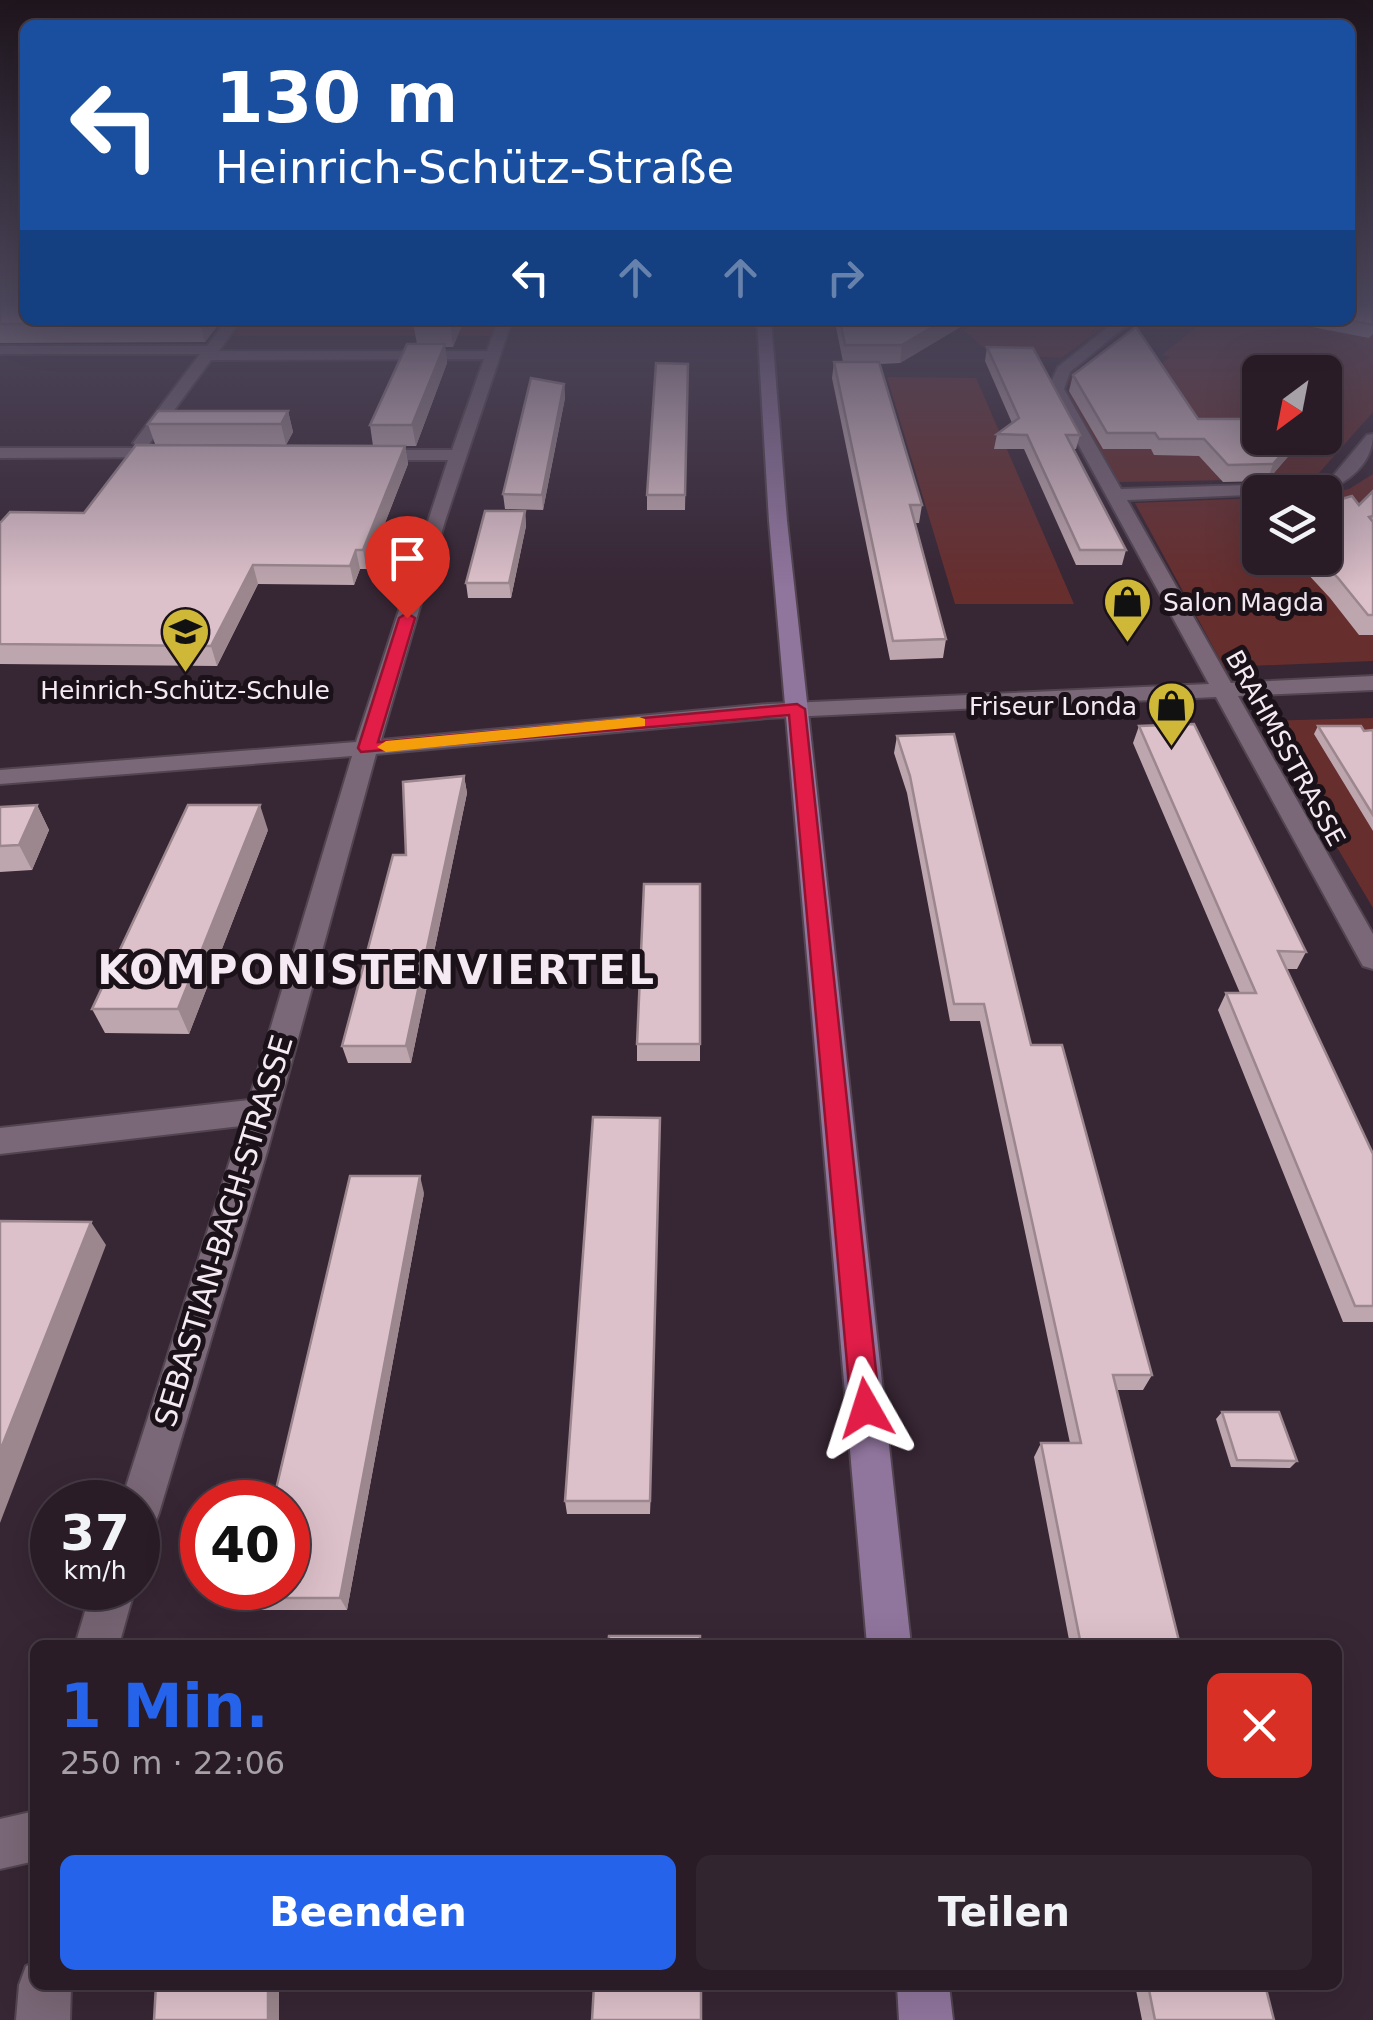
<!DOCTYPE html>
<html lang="de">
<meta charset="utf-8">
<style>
body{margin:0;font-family:"DejaVu Sans",sans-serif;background:#31252f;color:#f1f3f6;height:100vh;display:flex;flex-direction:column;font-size:38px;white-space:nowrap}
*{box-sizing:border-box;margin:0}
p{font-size:32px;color:#a5a1a7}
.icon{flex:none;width:55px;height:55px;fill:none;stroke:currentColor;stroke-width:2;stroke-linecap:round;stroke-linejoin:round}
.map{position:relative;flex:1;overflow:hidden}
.details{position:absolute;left:30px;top:1640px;width:1312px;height:350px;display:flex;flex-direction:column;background:#291c27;border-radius:15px;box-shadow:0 10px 40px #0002,0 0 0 2px #453a44}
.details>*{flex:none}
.top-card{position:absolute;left:20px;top:20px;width:1335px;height:305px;border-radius:15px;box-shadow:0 10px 40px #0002,0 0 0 2px #453a44;background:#1a4fa0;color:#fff;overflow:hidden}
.needle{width:65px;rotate:212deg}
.buttons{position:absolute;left:1242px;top:355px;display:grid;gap:20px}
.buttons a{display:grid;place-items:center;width:100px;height:100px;border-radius:15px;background:#291c27;box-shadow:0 10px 40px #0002,0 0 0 2px #453a44;font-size:50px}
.speed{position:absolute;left:30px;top:1480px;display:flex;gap:20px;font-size:50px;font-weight:700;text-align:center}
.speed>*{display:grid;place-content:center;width:130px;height:130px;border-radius:50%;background:#291c27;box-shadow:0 10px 40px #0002,0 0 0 2px #453a44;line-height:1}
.speed small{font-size:25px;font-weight:400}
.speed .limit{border:15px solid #d22;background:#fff;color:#111}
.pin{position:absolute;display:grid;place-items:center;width:85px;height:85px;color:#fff;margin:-102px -42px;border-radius:50% 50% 50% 0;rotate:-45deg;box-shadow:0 0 10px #0007}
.pin .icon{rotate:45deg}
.me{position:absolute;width:110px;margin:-55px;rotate:354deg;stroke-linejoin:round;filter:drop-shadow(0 0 8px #0008)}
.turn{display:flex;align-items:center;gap:35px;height:210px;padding:0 30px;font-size:45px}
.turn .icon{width:130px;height:130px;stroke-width:2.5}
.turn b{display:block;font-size:70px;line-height:85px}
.lanes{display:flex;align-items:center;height:95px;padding:0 30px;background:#0003;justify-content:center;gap:50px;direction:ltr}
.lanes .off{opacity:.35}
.round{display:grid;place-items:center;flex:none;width:105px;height:105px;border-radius:15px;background:#31252f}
.head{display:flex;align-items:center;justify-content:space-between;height:170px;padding:0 30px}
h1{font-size:60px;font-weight:700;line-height:75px;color:#2563eb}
.button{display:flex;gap:20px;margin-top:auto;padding:20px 30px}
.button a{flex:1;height:115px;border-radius:15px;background:#2563eb;color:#fff;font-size:40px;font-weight:700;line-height:115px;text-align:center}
.button a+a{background:#31252f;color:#f1f3f6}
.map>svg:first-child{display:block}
.green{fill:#672e2e;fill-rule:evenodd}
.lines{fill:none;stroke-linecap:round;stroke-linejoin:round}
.street-casing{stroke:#524450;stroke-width:4}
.secondary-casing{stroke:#524450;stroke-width:4}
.street{fill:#7a6777;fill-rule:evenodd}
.secondary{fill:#90759d;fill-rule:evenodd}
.wall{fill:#bea6ae}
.shaded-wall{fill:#9b878d}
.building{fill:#ddc1ca;stroke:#9b878d;stroke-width:2.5}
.route{fill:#e11d48;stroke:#92132f;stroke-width:2.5}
.slow{fill:#f59e0b}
.labels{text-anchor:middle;stroke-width:10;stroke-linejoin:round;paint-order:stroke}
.far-poi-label{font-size:25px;fill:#f5eaf3;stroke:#1a1218;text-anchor:start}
.far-street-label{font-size:25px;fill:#f5eaf3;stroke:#1a1218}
.street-label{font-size:30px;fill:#f5eaf3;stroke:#1a1218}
.district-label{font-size:40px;font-weight:bold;letter-spacing:2.5px;fill:#f5eaf3;stroke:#1a1218}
</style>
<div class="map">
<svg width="1373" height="2020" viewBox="0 0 1373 2020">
<rect width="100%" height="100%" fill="#372634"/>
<path class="green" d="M505,320L501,336H231L240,321Z
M981,320H1114L1061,358L992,355L963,330Z
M1205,320H1273L1318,330L1328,320L1373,324V412L1319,473L1281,479L1119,482L1069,396L1071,368L1141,380L1170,357L1162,355ZM1260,372H1325V438H1260Z
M887,377L976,378L1074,604H955Z
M1373,474V661L1224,667L1135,503L1260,498V558H1325V494L1349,489Z
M1373,718V908L1262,721Z"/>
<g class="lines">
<defs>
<path id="street" d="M227,320H241L219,351H487L498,320H512L445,521L381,740L768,704L1209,684L1048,389L1058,367L1117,320H1133L1070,372L1064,389L1121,489L1314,483L1332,477L1367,435L1373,434C1373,463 1348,484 1321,492L1127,500L1231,683L1373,676V690L1238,696L1373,934V969L1363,966L1359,959L1216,697L768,718L376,754L267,1152L159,1513L153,1528L138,1534V1502H121L241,1126L0,1154V1128L249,1100L352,756L0,784V770L356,742L448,460H366L357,455L366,450H452L484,359L211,360L147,447L142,448L176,449V457L0,458V448H140L133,443L200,354H0V346H207Z
M92,1588H135L119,1645H75Z
M35,1811V1861L0,1869V1819Z
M35,1963V1985H71L70,2020H16L19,1985L26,1966Z"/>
<path id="secondary" d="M757,320H771L787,521L911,1645H867L769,521Z
M897,1985H949L953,2020H899Z"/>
</defs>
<use href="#street" class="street-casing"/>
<use href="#secondary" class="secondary-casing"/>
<use href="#street" class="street"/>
<use href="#secondary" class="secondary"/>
</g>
<path class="wall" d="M0,305L25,320H222L205,342L0,343Z
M1373,305V334L1369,338L1277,320H1350Z
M415,320H464L453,347H445L447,363L416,446H405L408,464L367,569H360L354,585L258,584L217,666L0,664V523L84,513L373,446L370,425L417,344L413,323Z
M836,320H967V323L900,363L880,364L922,505L919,523H915L946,639L943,658L890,660L832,378L834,362H843L836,327Z
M987,347L1080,435L1076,449H1074L1126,550L1122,565H1076L1024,449H994L997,434L1012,423L985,361Z
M688,364L685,510H647V495Z
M1073,375L1198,419L1260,438H1304L1267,481L1223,482L1199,456L1154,455L1151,449H1103L1069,391Z
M564,384L565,398L543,510L505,509L503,494Z
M288,411L293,432L286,445L155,444L148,424Z
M1254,490L1338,500L1359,505L1373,491V635H1359L1330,598L1293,558H1325L1260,492V522L1248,509Z
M525,511L526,526L511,598H468L466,583Z
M1139,726L1306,952L1297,969H1286L1373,1154V1322H1343L1218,1010L1226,993H1240L1133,743Z
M1318,726L1364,731L1373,730V831L1314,734Z
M897,736L1031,1045L1152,1375L1143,1390H1117L1180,1645H1070L1034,1457L1041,1443H1070L980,1021H950L907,793L894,753Z
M464,776L467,793L411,1063H348L342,1046L406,855Z
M37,805L49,830L32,870L0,872V807Z
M268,830L189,1034L105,1033L92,1009Z
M700,884V1061H637V1044Z
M660,1118L650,1514H567L565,1501Z
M424,1193L347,1610H260L251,1598Z
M1222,1412L1297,1461L1290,1468L1231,1467L1216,1419Z
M1135,1985H1265L1274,2020H1142Z"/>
<path class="shaded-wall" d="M203,320H222L205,342L200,323Z
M452,320H464L453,347L450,323Z
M944,320H967V323L900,363L902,345Z
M445,344L447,363L416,446L412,425Z
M564,384L565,398L543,510L542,495Z
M288,411L293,432L286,445L281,424Z
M1296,438H1304L1267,481L1273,464Z
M405,446L408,464L367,569L363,550Z
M525,511L526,526L511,598L509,583Z
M356,550L360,569L354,585L350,566Z
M253,565L258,584L217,666L211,646Z
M464,776L467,793L411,1063L406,1046Z
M37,805L49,830L32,870L19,845Z
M260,805L268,830L189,1034L178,1009Z
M660,1118V1135L650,1514V1501Z
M420,1176L424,1193L347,1610L340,1598Z
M91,1222L106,1245L0,1523V1451Z
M268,1985H279V2020H268Z"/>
<path class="building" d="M0,305H25V320H203L200,323L0,324Z
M1350,305L1373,306V325L1349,320Z
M415,320H452L450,323H413Z
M840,320H944L902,345H845Z
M1136,327L1198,419H1250L1260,410V438H1296L1273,464L1228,465L1204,439H1159L1155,433H1107L1073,375Z
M407,344H445L412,425H370Z
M987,347L1033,348L1080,435H1066L1126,550H1080L1027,435L997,434L1019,418Z
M834,362H879L922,505H910L946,639L893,641Z
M656,363L688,364L685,495H647Z
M531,378L564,384L542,495L503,494Z
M158,411H288L281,424H148Z
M136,445L405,446L363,550H356L350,566L253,565L211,646L0,644V523L10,512L84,513Z
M1324,487L1338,500L1352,496L1359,505L1373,491V516L1369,517L1373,522V615H1368L1338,578L1319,558H1325V492H1260V496L1254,490Z
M485,511H525L509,583H466Z
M1194,724L1306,952L1278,951L1373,1154V1306H1355L1226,993H1256L1139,726Z
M1318,726H1361L1364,731L1373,730V815Z
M954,734L1031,1045H1062L1152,1375H1113L1180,1645H1081L1041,1443H1081L984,1004H954L910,776L897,736Z
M464,776L406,1046H342L393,855H406L403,782Z
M37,805L19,845L0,846V807Z
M188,805H260L178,1009H92Z
M644,884H700V1044H637Z
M593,1117L660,1118L650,1501H565Z
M350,1176H420L340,1598H251L253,1588H288V1502H273Z
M0,1221L91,1222L0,1451Z
M1222,1412H1279L1297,1461L1237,1460Z
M609,1636H700V1645H608Z
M156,1985H268V2020H154Z
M594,1985H701V2020H592Z
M1148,1985H1265L1274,2020H1155Z"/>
<linearGradient id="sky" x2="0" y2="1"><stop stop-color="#1e151d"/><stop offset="0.52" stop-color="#4d475c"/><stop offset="1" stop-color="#4d475c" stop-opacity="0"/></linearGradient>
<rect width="1373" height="588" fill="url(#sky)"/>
<path class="route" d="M407,613L415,618L378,742L797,704L805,709L880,1408L876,1418L866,1422L855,1418L851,1408L789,715L361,752L358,748L399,618Z"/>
<path class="slow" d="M639,717L645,719V726L386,752L377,747L386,741Z"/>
<defs>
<symbol id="shop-pin" viewBox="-11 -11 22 30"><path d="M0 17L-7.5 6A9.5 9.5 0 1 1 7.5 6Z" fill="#cfb837" stroke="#1a1218"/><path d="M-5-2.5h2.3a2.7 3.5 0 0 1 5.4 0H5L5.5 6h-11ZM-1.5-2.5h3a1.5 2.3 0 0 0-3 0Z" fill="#111"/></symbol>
<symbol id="school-pin" viewBox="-11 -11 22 30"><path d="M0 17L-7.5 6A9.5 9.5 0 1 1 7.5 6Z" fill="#cfb837" stroke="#1a1218"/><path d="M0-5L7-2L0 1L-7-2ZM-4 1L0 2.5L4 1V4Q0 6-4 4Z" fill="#111"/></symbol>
</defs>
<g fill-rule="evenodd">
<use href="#shop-pin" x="1100" y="574" width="55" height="75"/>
<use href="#school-pin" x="158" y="604" width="55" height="75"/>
<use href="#shop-pin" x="1144" y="678" width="55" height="75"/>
</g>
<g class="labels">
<g class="far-poi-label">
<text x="1163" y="611">Salon Magda</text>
<text x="185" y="699" text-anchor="middle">Heinrich-Schütz-Schule</text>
<text x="1137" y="715" text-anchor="end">Friseur Londa</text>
</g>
<g class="far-street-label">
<text transform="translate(1286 748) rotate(61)" y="9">BRAHMSSTRASSE</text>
</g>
<g class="street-label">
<text transform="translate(224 1231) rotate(-73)" y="10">SEBASTIAN-BACH-STRASSE</text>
</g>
<g class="district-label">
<text x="377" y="984">KOMPONISTENVIERTEL</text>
</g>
</g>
</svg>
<div class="buttons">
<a><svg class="needle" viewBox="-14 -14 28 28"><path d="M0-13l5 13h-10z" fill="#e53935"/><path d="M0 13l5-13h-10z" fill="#a5a1a7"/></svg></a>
<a><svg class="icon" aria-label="layers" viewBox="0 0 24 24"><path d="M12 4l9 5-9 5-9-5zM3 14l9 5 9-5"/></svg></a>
</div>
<div class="speed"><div>37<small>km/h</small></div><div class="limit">40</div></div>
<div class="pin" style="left:407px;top:618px;background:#d93025"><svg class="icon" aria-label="arrive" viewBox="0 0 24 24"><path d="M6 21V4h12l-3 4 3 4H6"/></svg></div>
<svg class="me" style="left:866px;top:1408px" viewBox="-20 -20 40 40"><path d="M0-17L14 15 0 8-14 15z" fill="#e11d48" stroke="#fff" stroke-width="4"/></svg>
<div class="top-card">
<div class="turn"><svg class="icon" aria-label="left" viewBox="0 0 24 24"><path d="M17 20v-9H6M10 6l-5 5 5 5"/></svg><div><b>130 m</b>Heinrich-Schütz-Straße</div></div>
<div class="lanes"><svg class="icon" aria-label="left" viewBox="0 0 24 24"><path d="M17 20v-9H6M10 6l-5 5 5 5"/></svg><svg class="icon off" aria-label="ahead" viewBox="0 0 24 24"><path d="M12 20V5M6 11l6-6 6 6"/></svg><svg class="icon off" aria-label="ahead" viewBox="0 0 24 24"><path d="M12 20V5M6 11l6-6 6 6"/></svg><svg class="icon off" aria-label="right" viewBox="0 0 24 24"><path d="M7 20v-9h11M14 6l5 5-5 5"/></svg></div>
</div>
<section class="details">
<div class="head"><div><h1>1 Min.</h1><p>250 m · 22:06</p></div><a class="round" style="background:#d93025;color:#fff"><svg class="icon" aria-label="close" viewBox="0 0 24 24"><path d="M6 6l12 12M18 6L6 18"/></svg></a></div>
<div class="button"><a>Beenden</a><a>Teilen</a></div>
</section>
</div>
